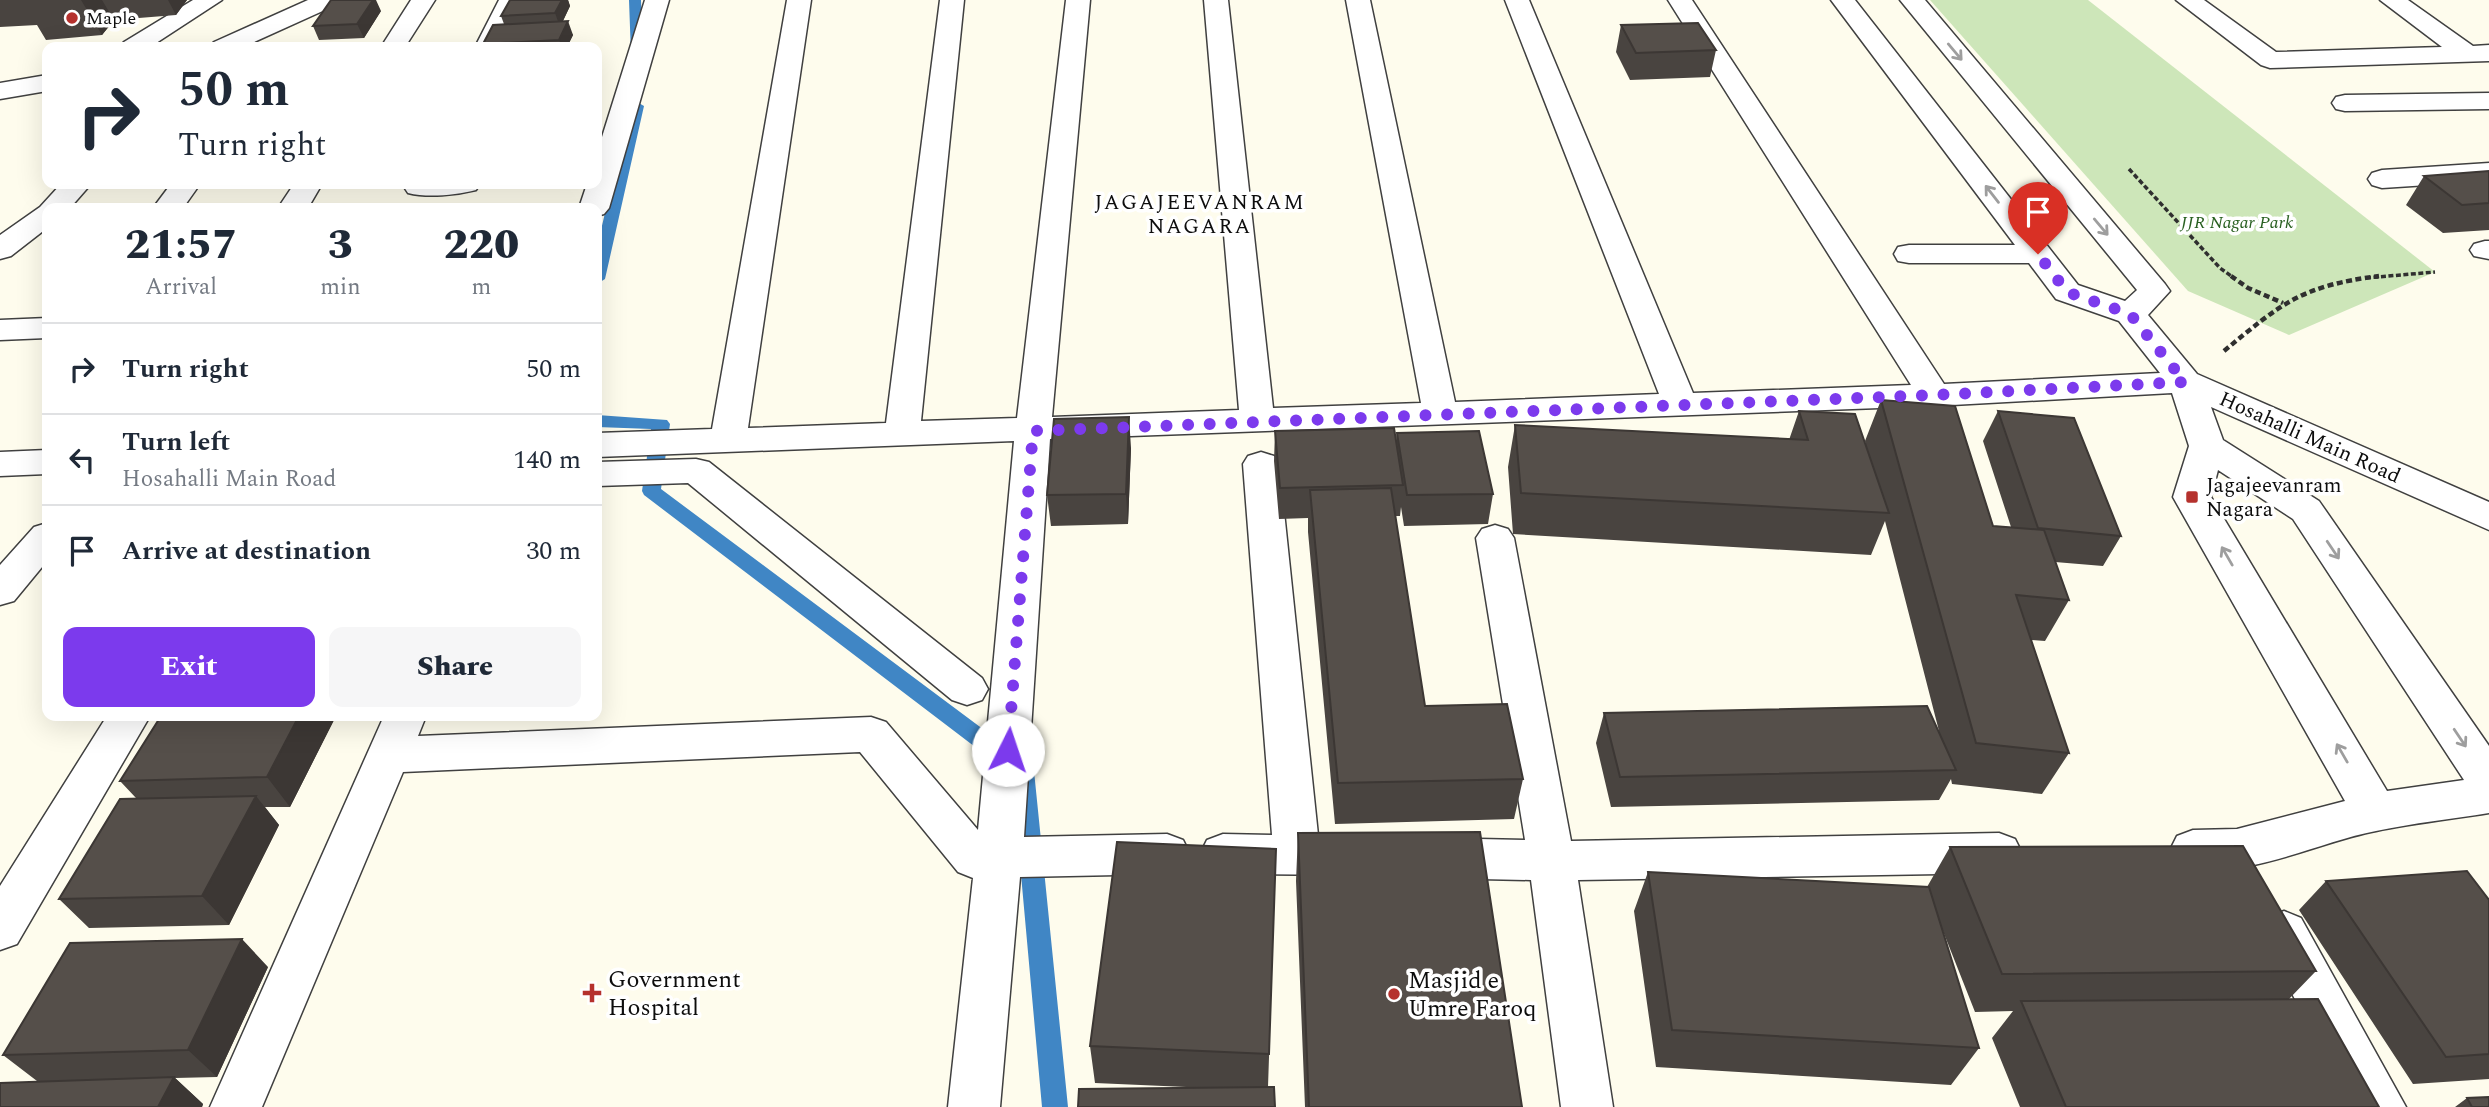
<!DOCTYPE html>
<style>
body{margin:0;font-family:Spectral,serif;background:#f6f6f7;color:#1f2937;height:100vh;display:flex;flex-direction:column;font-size:26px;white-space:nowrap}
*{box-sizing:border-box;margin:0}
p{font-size:23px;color:#747a83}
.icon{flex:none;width:38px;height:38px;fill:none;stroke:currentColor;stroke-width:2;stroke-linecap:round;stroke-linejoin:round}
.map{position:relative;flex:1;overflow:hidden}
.panel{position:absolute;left:42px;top:203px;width:560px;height:518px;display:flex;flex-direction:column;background:#fff;border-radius:14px;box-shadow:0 7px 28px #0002}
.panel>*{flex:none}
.top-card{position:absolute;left:42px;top:42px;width:560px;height:147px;border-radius:14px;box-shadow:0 7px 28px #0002;background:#fff;color:#1f2937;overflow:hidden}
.pin{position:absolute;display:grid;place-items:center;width:60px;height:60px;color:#fff;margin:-72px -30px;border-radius:50% 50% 50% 0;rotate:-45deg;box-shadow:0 0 7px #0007}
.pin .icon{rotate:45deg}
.me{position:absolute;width:77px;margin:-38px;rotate:4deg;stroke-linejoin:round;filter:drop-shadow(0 0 5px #0008)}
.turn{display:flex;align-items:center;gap:24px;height:147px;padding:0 21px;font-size:32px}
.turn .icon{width:91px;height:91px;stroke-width:2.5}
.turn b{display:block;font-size:49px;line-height:60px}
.eta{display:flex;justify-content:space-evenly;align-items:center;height:119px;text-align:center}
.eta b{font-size:42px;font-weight:800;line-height:49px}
.cta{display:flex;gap:14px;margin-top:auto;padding:14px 21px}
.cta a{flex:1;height:80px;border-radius:14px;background:#7c3aed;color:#fff;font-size:28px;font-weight:800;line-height:80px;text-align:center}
.cta a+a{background:#f6f6f7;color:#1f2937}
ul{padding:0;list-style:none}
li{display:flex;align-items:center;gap:21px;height:91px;padding:0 21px;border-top:2px solid #e0e1e3}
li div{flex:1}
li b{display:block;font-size:26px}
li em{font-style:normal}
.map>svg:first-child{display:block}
.green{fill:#cde6b9}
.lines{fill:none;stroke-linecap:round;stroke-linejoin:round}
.stream{fill:#4086c5;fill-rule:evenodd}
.minor-casing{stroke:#404040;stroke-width:3}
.path-far1{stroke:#2f2f2f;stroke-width:3.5;stroke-dasharray:5 2.5;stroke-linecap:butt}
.path{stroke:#2f2f2f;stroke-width:4.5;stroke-dasharray:6 3.5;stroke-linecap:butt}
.minor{fill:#fff;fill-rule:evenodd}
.wall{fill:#494440}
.shaded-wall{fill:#3c3734}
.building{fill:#554f4a;stroke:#3c3734;stroke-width:2}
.oneway{stroke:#9e9e9e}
.route{stroke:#7c3aed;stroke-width:12;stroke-dasharray:0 21.6}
.poi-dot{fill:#b5312d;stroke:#fff;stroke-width:2.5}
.labels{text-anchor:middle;stroke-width:7;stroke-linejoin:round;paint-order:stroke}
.far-poi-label{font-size:18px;fill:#0d0d0d;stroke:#fff;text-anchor:start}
.far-park-label{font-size:18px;font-style:italic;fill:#296021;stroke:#fff}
.far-quarter-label{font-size:21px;letter-spacing:2px;fill:#0d0d0d;stroke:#fff}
.street-label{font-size:21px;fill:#0d0d0d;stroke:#fff}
.poi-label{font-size:21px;fill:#0d0d0d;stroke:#fff;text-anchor:start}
.near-poi-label{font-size:24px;fill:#0d0d0d;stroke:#fff;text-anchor:start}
</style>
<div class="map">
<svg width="2489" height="1107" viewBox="0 0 2489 1107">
<rect width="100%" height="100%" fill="#fefced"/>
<path class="green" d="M1930,0H2088L2435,272L2289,335L2188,291Z"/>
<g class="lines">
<path class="stream" d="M629,0H641L643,55L637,59L631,55Z
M637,102L644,106L605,279L597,284V247L630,106Z
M597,415L667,420L670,424L661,489L1031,765L1034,771L1068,1107H1042L1012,775L644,495L642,491L651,429L597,427Z"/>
<defs>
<path id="minor" d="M193,0H222L150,47H120L124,42Z
M308,0H340L336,5L243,47H210L214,42Z
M411,0H435L405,47H381Z
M499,0H523L499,47H475Z
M645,0H669L609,208L604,214L597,216V208H579L587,184H597V153Z
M787,0H811L748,428L886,423L940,0H964L921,421L1017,418L1066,0H1090L1052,417L1239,410L1204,0H1228L1273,408L1421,403L1346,0H1370L1455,402L1659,394L1505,0H1529L1693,393L1911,385L1668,0H1692L1944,384L2160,373L2119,321L2056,299L2029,263H1909L1898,261L1894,254L1898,247L1909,245H2015L1831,0H1855L2078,285L2125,301L2137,290L1900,0H1925L2165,284L2170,291L2148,315L2197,374L2489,502V530L2211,407L2223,440L2319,501L2489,746V813C2452,819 2414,823 2376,831C2316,842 2237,885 2177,864L2170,850L2177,836L2193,830L2237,829L2345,801L2173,497L2189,446L2172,393L1934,406L1050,439L1024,837L1167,834L1183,840L1190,854L1183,868L1167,874L1020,877L1000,1107H948L973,878L958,872L860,752L403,772L262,1107H210L384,716H426L418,736L871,717L886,722L978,830L1014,441L597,457V433L712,429ZM2218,470L2293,519L2464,780L2387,791L2211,497Z
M2176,0H2204L2276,52L2442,47L2380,0H2408L2473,46L2489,45V61L2270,68L2261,65Z
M47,75V91L0,99V83Z
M2489,93V109L2345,111L2336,109L2332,103L2336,97L2345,95Z
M2489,163V181L2382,188L2372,185L2368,179L2372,173L2382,170Z
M61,184H91L70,208H47V228L11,256L0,259V235L40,207Z
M171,184H200L183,208H153Z
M294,184H322L308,208H278Z
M406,184H480L476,190C456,195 428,198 408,193L404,187Z
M2485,241H2489V259L2474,256L2470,250L2474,244Z
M47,318V338L0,340V320Z
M47,450V474L0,476V452Z
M1261,452L1274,456L1279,464L1318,835H1349L1365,841L1372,855L1365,869L1349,875L1223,874L1207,868L1200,854L1207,840L1223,834L1272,835L1243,464L1248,456Z
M696,459L709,462L982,678L988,689L982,700L967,705L952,700L688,483L597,486V462Z
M47,523V561L14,601L0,605V565L34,527Z
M1495,525L1508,529L1514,538L1571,841L1999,833L2015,839L2022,853L2015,867L1999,873L1578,880L1613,1107H1561L1531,880L1433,878L1417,872L1410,858L1417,844L1433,838L1525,840L1476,538L1482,529Z
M107,716H150L17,944L0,950V886Z
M2284,911L2301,918L2406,1107H2352L2260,933L2267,918Z"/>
</defs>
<use href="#minor" class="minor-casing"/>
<path class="path-far1" d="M2129,169L2220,268L2234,278
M2366,278L2435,272"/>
<path class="path" d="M2231,276L2248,288L2283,303
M2224,351C2282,303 2301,286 2379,276"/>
<use href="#minor" class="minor"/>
</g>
<path class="wall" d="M0,0H187L176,15L114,20L102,35L46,40L37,25L0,27Z
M510,0H568L570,6L563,21L573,35L567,47H484L483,44L504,24L501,16Z
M381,11L364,38L319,40L313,26Z
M1621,25L1716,50L1710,77L1630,80L1616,52Z
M2489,171V230L2443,233L2406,205L2424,176Z
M1881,400L1993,526L2011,527L1983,441L1998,411L2121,536L2103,566L2055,562L2069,600L2045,641L2031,640L2069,753L2042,794L1952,784L1951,779L1939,800L1611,807L1596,743L1604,713L1939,731L1885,521L1871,555L1513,534L1508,467L1515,425L1789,440L1799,411L1867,450L1865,441Z
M1275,431L1396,441L1397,433L1493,494L1488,524L1404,526L1401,507L1400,516H1395L1425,706L1523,779L1514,819L1335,824L1308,532V518L1279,519L1274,461Z
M1131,448L1128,524L1051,526L1047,495Z
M334,720L290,807H265L279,825L229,925L89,928L59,899L136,798L120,781Z
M1298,833L1522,1107H1305L1296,881Z
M1950,847L2316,971L2288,1000L2379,1107H2020L1992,1038L2013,1011L1975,1012L1939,921L1979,1048L1951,1085L1656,1067L1634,911L1648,872L1927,887Z
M1276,849L1268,1087L1209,1088L1095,1083L1090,1046Z
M2326,881L2489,900V1079L2413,1084L2299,910Z
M268,967L217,1077L175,1078L203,1104L202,1107H0L37,1081L3,1055Z
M2467,1098L2489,1107H2455Z"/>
<path class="shaded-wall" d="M81,0H102L114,20L102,35Z
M168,0H187L176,15Z
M373,0H376L381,11L364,38L357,24Z
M562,0H568L570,6L560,27L555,13Z
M568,21L573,35L567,47H562L559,40Z
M1129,417L1131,448L1128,524L1126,494Z
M299,716H331L334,720L290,807L267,777Z
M256,796L279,825L229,925L202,896Z
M242,939L268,967L217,1077L188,1050Z
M174,1077L203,1104L202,1107H158Z"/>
<path class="building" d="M331,0H373L357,24L313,26Z
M510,0H562L555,13L501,16Z
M568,21L559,40L483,44L493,25Z
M1698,23L1716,50L1636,53L1621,25Z
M2489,171V203L2462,205L2424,176Z
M1881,400L1955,406L1993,526L2044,530L2069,600L2016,595L2069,753L1976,743Z
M1799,411L1855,414L1889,513L1521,493L1515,425L1808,440Z
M1998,411L2074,418L2121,536L2038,528Z
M1129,417L1126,494L1047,495L1054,419Z
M1394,428L1403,485L1280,488L1275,431Z
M1479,431L1493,494L1407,495L1397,433Z
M1391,488L1425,706L1507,704L1523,779L1338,783L1310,490Z
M1927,706L1956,770L1620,777L1604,713Z
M161,716H299L267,777L120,781Z
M256,796L202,896L59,899L120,799Z
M1480,832L1522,1107H1309L1298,833Z
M1117,842L1276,849L1269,1054L1090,1046Z
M2243,846L2316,971L2002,974L1950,847Z
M2467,871L2489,900V1054L2446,1057L2326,881Z
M1648,872L1929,887L1979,1048L1672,1030Z
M242,939L188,1050L3,1055L70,943Z
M2318,999L2379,1107H2066L2021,1001Z
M174,1077L158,1107H0V1083Z
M1274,1087L1275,1107H1078L1079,1089Z
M2489,1097V1107H2472L2467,1098Z"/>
<defs><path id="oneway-shaft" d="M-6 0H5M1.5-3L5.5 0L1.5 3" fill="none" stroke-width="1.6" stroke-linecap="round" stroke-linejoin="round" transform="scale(1.75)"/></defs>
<g class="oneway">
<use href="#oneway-shaft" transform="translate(1955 52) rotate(50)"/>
<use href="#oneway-shaft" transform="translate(1992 194) rotate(-128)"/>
<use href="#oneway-shaft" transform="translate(2101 227) rotate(50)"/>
<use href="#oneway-shaft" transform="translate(2333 550) rotate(56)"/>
<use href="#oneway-shaft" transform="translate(2227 556) rotate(-120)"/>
<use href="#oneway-shaft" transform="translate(2460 738) rotate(56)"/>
<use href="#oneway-shaft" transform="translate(2342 753) rotate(-120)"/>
</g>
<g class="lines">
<path class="route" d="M1008,750L1033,431L1934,395L2185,382L2130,314L2067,292L2038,254"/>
</g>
<g class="poi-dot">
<circle cx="72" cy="18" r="7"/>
<rect x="2185" y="490" width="14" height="14" rx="3.5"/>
<path d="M588.5 982.5h7v7h7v7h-7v7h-7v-7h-7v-7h7z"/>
<circle cx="1394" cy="994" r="7"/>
</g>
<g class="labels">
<g class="far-poi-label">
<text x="86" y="24">Maple</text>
</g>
<g class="far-park-label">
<text x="2237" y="228">JJR Nagar Park</text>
</g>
<g class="far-quarter-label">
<text x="1200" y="209">JAGAJEEVANRAM<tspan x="1200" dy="24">NAGARA</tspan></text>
</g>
<g class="street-label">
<text transform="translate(2310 437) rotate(24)" y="7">Hosahalli Main Road</text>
</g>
<g class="poi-label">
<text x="2206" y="492">Jagajeevanram<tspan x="2206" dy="24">Nagara</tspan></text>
</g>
<g class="near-poi-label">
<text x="608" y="987">Government<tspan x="608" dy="28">Hospital</tspan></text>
<text x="1408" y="988">Masjid e<tspan x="1408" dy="28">Umre Faroq</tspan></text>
</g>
</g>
</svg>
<div class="pin" style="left:2038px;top:254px;background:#d93025"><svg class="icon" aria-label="arrive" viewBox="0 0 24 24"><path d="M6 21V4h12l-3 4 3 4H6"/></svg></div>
<svg class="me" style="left:1008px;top:750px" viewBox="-20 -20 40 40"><circle r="19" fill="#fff"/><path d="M0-13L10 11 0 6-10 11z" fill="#7c3aed"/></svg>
<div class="top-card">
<div class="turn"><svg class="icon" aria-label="right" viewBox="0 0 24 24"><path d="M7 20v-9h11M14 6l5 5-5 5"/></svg><div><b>50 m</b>Turn right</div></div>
</div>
<section class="panel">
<div class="eta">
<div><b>21:57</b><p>Arrival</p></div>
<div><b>3</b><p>min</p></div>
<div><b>220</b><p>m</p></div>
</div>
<ul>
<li><svg class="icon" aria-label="right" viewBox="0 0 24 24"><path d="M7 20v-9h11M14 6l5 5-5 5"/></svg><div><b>Turn right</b></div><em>50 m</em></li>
<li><svg class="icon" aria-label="left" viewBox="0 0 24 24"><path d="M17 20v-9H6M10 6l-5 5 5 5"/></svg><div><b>Turn left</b><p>Hosahalli Main Road</p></div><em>140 m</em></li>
<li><svg class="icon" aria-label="arrive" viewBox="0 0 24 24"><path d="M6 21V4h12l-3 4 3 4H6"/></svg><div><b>Arrive at destination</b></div><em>30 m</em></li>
</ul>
<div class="cta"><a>Exit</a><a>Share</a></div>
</section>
</div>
